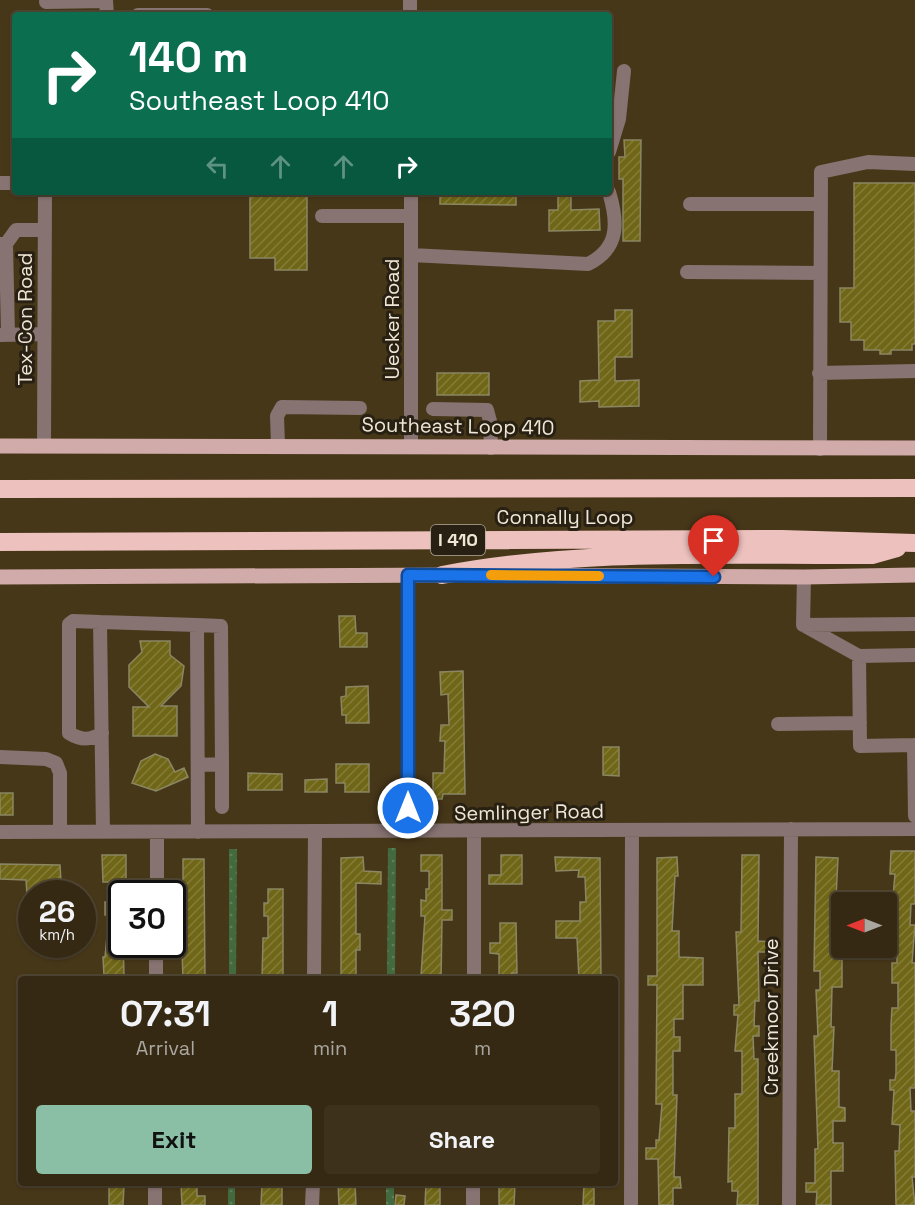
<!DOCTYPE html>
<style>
body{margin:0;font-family:"Space Grotesk",sans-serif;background:#3d311c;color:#f1f3f6;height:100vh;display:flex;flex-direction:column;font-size:22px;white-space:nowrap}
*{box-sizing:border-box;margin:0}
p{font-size:20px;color:#aaa6a0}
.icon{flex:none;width:33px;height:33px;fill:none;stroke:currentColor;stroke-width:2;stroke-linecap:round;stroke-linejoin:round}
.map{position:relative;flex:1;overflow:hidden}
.drawer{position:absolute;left:18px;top:976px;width:600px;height:210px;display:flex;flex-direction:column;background:#352913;border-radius:6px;box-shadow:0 2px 4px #0004,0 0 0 2px #4f4533}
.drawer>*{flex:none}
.hud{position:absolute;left:12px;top:12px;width:600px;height:183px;border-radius:6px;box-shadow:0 2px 4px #0004,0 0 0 2px #4f4533;background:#0b6e4f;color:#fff;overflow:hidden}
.needle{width:39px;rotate:270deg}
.buttons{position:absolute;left:831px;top:892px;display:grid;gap:12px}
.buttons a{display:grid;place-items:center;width:66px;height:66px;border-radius:6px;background:#352913;box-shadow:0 2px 4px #0004,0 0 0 2px #4f4533;font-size:30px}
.speed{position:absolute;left:18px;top:880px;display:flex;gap:12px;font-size:30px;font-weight:700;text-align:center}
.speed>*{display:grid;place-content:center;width:78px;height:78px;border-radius:50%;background:#352913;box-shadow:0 2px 4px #0004,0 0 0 2px #4f4533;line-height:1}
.speed small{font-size:15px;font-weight:400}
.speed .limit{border:3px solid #111;border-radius:9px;background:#fff;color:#111}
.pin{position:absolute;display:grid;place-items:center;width:51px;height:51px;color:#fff;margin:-62px -26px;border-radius:50% 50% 50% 0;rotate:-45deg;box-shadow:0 0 6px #0007}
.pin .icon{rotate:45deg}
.me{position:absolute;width:66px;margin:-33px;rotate:0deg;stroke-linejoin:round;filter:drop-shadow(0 0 4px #0008)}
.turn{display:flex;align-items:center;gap:21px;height:126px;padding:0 18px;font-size:27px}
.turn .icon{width:78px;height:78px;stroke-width:2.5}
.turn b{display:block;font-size:42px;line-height:51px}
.lanes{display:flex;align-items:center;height:57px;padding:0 18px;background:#0003;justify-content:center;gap:30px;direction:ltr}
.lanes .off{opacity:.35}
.eta{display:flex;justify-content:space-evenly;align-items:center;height:102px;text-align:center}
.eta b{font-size:36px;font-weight:800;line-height:42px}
.action{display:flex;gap:12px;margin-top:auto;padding:12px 18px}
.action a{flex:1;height:69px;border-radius:6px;background:#8abfa5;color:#111;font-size:24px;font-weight:800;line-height:69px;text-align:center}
.action a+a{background:#3d311c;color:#f1f3f6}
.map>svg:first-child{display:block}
.green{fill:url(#green-dots)}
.building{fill:url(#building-hatch);stroke:#8b8763;stroke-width:1.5}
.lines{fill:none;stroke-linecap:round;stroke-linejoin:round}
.minor{stroke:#867372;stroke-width:14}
.major{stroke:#d0aba9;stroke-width:15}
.highway{stroke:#edc1be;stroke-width:18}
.route-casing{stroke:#114b97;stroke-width:15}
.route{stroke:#1a73e8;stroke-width:10}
.slow{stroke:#f59e0b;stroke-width:10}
.labels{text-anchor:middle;stroke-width:6;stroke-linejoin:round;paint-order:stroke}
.shield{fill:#272013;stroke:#b4ab9b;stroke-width:1.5}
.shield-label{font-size:18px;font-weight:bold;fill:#f0e6d5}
.street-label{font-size:20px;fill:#f0e6d5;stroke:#272013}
</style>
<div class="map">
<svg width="915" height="1205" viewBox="0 0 915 1205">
<defs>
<pattern id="green-dots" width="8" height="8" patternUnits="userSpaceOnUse" patternTransform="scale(1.5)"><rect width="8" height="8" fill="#436a3f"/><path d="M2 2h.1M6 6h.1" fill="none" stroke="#5e7f5a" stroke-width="1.8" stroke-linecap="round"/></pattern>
<pattern id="building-hatch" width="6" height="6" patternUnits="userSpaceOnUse" patternTransform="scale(1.5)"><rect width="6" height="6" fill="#706617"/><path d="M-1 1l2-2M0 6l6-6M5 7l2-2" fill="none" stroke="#857c38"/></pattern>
</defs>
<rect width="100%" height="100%" fill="#473719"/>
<path class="green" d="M388,848H396L395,979H387Z
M229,849H237L236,979H229Z
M228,1184H235V1205H228Z
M386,1184H394V1205H386Z"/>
<path class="building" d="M624,140H641L640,241H623V179H619V157H625Z
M854,183H915V344H912V350H891V354H880V350H864V340H851V322H840V288H854Z
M250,192H307V270H275V258H250Z
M440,192H516V205L440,204Z
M558,192H571V210L599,209L600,230L549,231V210H558Z
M615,310H632V357H615V381L639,380V406L599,407V401L580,402V381L599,380L598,321H615Z
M437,373H489V395H437Z
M339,616H355L356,633H367V647H340Z
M140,641H170V655L184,666L181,686L161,706H177V736H133V707H149L129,687V665L142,652Z
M463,671L465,794H443L442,799H433V773H444L445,741H440L441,725H449L448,694L441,695L440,672Z
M368,686L369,723H346V715H342L341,697L346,696V687Z
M603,747H619V776L603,775Z
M155,754L168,759L175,772L184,768L188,777L156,791L132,783L141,761Z
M336,764H369V792H345V783H336Z
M248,773L282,774V790H248Z
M327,779V792H305V780Z
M0,793H13V815H0Z
M891,851H915V904H911L910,925H915L912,963H915V1088H910L911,1111H915V1177H912L915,1205H896L895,1151H899L900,1125L892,1124L894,1090H890V1080H895L896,1073V1050H891V1025L892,1008H898V983H892V963H897V919H891L895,874H890Z
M102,855H126V881H124V894H122L124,976H104L103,957H105L109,915H105V902H110V882H103Z
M421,855H442V910H452V920H442L441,980H427V976H421L425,916H421V900L426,901V889H429V871H421Z
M501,855H522V884H489V875H501Z
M742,855H759L758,941L770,942V952H758L759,1001H755L754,1026H759V1036H753L754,1059H758V1205H737L738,1191H732V1181L728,1182L729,1128H735V1094H742V1051H735L738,1015H734V1005H739L736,932H741Z
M363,857L364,871L381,872V884L356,883V934H360V950H356V980H341V858Z
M555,857L600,858L601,980H579L577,938H556V921H580V902H586L585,877H578L579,870L556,871Z
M677,857L678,876H675L672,931H679V957L703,958V985H683V1019H674V1037H680V1051H673V1095H677L674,1177H680L681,1188H673V1205H659L658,1159H646V1148H656V1140H659L662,1104H656L657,985H648V976H657V858Z
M816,857L838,858L833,958H842V987H832L831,1027H834L832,1071H839V1107L845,1108V1121H833V1143H843V1171H831V1205H816L817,1192H806V1183H815V1149H818L814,1036H818L816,990H820V971H814Z
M183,859H204L205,980H183L181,919H173V910H183Z
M0,864L60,865L61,882L39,883V894H27L26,880L0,879Z
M268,889H283V980H262L263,938H268V916H264V903H268Z
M500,923H516L517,973H512V980H499V954L490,953V943H500Z
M181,1184H197V1196H205V1205H182Z
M262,1184H282V1205H261Z
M338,1184H355L356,1205H339Z
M426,1184H440V1205H425Z
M499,1184H515L514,1205H499Z
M584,1184H594V1205H583Z
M109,1186H124L123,1205H109Z
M396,1195L405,1196L404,1205H395Z"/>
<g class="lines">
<path class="minor" d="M410,0V15
M46,2L106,1L107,15
M138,15H207
M609,152L619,119L624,71
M0,183H15
M690,204H820
M322,216H411
M0,244H6L16,230H45
M6,244L8,335
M411,255L588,264C620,248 618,222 609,192
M687,272L820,273
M0,335L44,334
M819,373L915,371
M433,409L487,410L490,421L491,448
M278,445L277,416L282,407L360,408
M411,445V192
M44,446L45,192
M820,449L821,172L868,162L915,164
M100,622L73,621L69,624V733C80,740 90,741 102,733
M197,625L221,626L222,764L198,765
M803,625L915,624
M803,625L804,577
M805,626L859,656
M915,655L859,656L860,746L915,745
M778,724L860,723
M914,745L915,816
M0,757L46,759L56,763L60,773V832
M222,764V807
M0,832L915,829
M103,832L100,622L197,625L198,832
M408,832V575
M157,894V833
M156,980V945
M314,980L315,831
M474,980V832
M155,1205V1184
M312,1205L313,1184
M473,1205V1184
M631,1205L632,830
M789,1205L791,829"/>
<path class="major" d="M0,446L915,448
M480,575L804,577L915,575
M0,577L453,575"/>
<path class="highway" d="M0,489L915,488
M0,542L782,539L915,543
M442,575C582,548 730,556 872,555L897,548"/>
</g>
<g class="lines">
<defs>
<path id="route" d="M408,808V575L714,577"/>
</defs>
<use href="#route" class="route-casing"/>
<use href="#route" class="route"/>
<path class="slow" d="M491,575L599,576"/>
</g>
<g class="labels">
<rect class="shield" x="431" y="525" width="54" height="30" rx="4.5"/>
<g class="shield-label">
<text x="458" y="546">I 410</text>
</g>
<g class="street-label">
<text transform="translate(25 319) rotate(-90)" y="7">Tex-Con Road</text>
<text transform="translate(392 319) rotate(-90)" y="7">Uecker Road</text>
<text transform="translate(458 426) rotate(1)" y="7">Southeast Loop 410</text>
<text x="565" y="524">Connally Loop</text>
<text transform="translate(529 812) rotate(-1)" y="7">Semlinger Road</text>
<text transform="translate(771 1017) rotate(-90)" y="7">Creekmoor Drive</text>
</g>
</g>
</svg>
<div class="buttons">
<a><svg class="needle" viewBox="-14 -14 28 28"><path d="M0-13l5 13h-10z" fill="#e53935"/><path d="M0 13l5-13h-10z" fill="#aaa6a0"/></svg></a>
</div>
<div class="speed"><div>26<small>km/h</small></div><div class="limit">30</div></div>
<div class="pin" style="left:714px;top:577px;background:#d93025"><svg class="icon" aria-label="arrive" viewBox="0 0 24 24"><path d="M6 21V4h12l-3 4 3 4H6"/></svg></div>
<svg class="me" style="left:408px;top:808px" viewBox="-20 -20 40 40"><circle r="17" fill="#1a73e8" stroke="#fff" stroke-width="3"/><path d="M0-11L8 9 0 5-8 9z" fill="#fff"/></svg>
<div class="hud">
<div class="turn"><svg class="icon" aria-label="right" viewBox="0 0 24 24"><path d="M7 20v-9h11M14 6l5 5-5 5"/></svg><div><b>140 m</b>Southeast Loop 410</div></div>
<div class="lanes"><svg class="icon off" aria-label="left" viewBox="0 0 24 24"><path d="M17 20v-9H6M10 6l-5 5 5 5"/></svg><svg class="icon off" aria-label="ahead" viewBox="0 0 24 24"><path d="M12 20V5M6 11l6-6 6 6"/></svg><svg class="icon off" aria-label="ahead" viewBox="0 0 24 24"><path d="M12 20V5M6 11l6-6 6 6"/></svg><svg class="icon" aria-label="right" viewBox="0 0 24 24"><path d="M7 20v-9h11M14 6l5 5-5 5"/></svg></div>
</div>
<section class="drawer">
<div class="eta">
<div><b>07:31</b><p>Arrival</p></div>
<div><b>1</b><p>min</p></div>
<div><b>320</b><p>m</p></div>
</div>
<div class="action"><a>Exit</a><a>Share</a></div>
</section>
</div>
